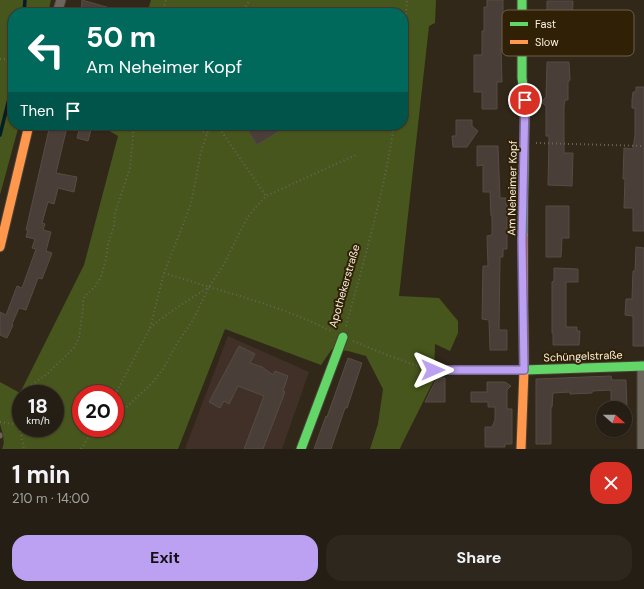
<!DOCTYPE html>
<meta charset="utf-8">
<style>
body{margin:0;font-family:"DM Sans",sans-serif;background:#2d271d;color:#f1f3f6;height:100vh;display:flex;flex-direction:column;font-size:15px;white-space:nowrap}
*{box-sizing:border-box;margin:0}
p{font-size:13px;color:#a3a2a0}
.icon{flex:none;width:22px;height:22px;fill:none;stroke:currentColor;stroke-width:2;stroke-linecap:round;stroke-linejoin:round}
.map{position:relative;height:449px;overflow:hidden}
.drawer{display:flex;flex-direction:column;background:#251e14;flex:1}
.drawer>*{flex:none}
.banner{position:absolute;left:8px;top:8px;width:400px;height:122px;border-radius:16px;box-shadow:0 1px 3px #0004,0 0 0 1px #423c34;background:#00695c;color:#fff;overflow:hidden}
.needle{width:26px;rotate:111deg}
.tools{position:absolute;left:596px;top:401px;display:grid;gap:8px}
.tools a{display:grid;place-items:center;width:36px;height:36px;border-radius:50%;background:#251e14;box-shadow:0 1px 3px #0004,0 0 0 1px #423c34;font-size:20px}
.speed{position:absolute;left:12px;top:385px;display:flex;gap:8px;font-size:20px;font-weight:700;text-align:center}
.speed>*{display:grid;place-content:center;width:52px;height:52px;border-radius:50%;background:#251e14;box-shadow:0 1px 3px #0004,0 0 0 1px #423c34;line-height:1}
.speed small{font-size:10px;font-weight:400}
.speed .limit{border:6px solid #d22;background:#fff;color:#111}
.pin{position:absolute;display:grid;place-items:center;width:34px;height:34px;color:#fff;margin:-17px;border:2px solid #fff;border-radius:50%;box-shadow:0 1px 4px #0007}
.me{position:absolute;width:44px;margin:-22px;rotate:90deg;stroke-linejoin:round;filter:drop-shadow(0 0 3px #0008)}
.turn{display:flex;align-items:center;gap:14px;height:84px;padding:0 12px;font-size:18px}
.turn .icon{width:52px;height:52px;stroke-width:2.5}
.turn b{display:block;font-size:28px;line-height:34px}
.then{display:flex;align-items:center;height:38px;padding:0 12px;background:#0003;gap:8px;font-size:15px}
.round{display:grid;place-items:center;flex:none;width:42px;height:42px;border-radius:16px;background:#2d271d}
.overview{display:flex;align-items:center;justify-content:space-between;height:68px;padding:0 12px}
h1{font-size:24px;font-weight:700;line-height:30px}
.action{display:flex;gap:8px;margin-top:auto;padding:8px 12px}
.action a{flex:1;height:46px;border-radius:16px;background:#bca0f2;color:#111;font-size:16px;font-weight:700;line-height:46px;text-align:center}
.action a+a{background:#2d271d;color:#f1f3f6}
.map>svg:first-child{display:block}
.education{fill:#413027}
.green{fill:#47561c;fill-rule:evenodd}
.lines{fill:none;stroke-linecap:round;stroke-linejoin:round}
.stream{stroke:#041e24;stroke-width:3.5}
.building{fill:#493f38;stroke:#564c44}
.lane-casing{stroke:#494237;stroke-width:6}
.street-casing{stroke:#494237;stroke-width:11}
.fast-casing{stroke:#494237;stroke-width:11}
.slow-casing{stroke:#494237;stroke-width:11}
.path{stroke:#696459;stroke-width:2;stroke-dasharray:1 3;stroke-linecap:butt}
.lane{stroke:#6c655b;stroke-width:4.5}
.street{stroke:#6c655b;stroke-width:9}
.fast{stroke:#63d668;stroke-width:9}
.slow{stroke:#ff974d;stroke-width:9}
.route-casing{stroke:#7a689d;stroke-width:10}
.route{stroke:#bca0f2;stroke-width:7}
.labels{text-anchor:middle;stroke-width:4;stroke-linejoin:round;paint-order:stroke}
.street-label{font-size:11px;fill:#fbf1e1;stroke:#302106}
.key{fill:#302106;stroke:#6d5f48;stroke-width:1}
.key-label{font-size:11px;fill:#fbf1e1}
</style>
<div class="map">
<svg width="644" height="449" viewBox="0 0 644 449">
<rect width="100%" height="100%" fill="#31281a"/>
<path class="education" d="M228,336L309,372L282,449H185Z"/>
<path class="green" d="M0,0H51L48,13H13V125H19L0,195Z
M151,0H436L435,23L429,26L399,296L439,298L458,321V333L450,351L435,344L434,380L401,446L400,449H370L378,424L383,389L366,356L348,351L332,349L321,365L225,329L178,449H2C6,442 2,432 0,424C0,413 0,394 0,382L20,393L84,265L118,136L99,125H403V13H147ZM21,394H55V428H21ZM81,394H115V428H81Z"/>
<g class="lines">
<path class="stream" d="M24,13L25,0
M0,135L13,83"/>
</g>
<path class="building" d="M82,0L117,10V13H81Z
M487,0H503V49H501L502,82H497V109H482V92H474V55H482V31H484V7H487Z
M547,1H573L572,28H588V47H585V48H561V30H547Z
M547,62H569L570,80L568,82V100H565L564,107V153H573L572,186L548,185L549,136H546V106L541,102L546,97Z
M636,87H644V231H633V208H624L625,179H623L624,148L633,149L635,135V108H632V100L633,92H636Z
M456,120H472V126L478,131L467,147H453L452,136H456Z
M50,125H58L67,127L56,173L77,177L74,192L58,188L54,204L48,202L42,223L45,224L43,230L51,232L46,251L52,253L42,279L38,278L26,310L19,308L12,324L13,325L7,338L0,335V312L6,315L17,286L22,288L36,249L32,248L35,239L26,237L28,230H26Z
M244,125H289L257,145Z
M80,127L91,130L88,141L77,138Z
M477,146H498L500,198H506V205H507V249H503V257H500L499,330H507V350H490L489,320L482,319L483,266H488L487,236L492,235V216H491L490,192H483V165L477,166Z
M546,206H569V238H562L561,257H546Z
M636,247L644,248V346H633V316L625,315L626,299H632L633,271H635Z
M554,268L578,269V282H566V327H577V331H580L579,345H553V333H552V282L554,281Z
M239,346L255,354L250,363L262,367L273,375L275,371L288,376L283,391L285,392L263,449H244L264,396L238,386L229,404L224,401L220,408L209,402Z
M348,358L362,363L347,408H345L331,449H314L326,416L327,417Z
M611,376L612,380H626L627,408H611V390L592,391V393L570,394V392L553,393L552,407H551V444H536V379Z
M437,378H445V402H425Z
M487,382H505L511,386L507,390V409H512V444H505V447H485V427H492L495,420V407H488V402H471V392H487Z"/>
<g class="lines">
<defs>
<path id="lane" d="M433,370H522
M0,436V435"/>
<path id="street" d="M57,13L61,0
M642,366V449"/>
<path id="fast" d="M522,0V78L525,100L523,235
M524,370L644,366
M301,449L343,337"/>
<path id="slow" d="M0,247L29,125
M521,449L524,370L523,235"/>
</defs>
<use href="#lane" class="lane-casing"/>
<use href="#street" class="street-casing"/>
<use href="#fast" class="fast-casing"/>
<use href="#slow" class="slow-casing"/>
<path class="path" d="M162,13L166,0
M241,13L250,0
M403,54L407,0
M0,59L13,60
M193,125L207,134
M217,125L266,196
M536,143L644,146
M164,273L209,287
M346,326C364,260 384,193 394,125
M150,328C168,312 189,300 209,287C251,299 294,312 333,332
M353,341L387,355L426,369
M24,394L30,386L47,374L73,349L79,338L83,308V299L86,295L95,287L101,277L106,259L108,244L114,226L115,213L130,168L134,125
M115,395L150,328L164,273L191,204L201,152L210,125
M21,403C18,418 21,434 24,449
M115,418L152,383L163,369L176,345L193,320L209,287L224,264L246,220L255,208L266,196L358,154
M0,422L20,425
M81,449L94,428"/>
<use href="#lane" class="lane"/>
<use href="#street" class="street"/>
<use href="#fast" class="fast"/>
<use href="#slow" class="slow"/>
</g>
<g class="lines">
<defs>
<path id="route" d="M433,370H524L522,240L525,100"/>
</defs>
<use href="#route" class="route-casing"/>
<use href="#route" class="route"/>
</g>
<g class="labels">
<g class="street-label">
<text transform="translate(512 188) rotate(-89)" y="4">Am Neheimer Kopf</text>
<text transform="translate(344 286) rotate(-74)" y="4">Apothekerstraße</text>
<text transform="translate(583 356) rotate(-2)" y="4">Schüngelstraße</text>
</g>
</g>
<rect x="502" y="10" width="132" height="46" rx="6" class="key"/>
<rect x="510" y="22" width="18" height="4" fill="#63d668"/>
<rect x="510" y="40" width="18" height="4" fill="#ff974d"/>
<g class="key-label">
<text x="535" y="28">Fast</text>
<text x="535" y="46">Slow</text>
</g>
</svg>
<div class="tools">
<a><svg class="needle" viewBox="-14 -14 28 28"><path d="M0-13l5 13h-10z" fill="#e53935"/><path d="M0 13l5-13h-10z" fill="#a3a2a0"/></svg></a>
</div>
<div class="speed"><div>18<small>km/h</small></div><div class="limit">20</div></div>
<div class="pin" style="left:525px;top:100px;background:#d93025"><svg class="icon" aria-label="arrive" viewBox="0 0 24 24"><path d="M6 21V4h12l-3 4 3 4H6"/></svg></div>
<svg class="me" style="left:433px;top:370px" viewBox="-20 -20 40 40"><path d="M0-17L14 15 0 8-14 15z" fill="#bca0f2" stroke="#fff" stroke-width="4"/></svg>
<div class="banner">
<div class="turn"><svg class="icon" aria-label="left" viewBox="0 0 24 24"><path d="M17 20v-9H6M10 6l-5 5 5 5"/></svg><div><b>50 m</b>Am Neheimer Kopf</div></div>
<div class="then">Then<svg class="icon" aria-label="arrive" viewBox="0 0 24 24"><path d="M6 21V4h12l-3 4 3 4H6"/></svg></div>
</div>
</div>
<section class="drawer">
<div class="overview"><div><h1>1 min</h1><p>210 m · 14:00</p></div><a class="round" style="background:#d93025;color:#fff"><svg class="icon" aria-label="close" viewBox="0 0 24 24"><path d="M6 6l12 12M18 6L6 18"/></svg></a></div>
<div class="action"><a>Exit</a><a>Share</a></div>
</section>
